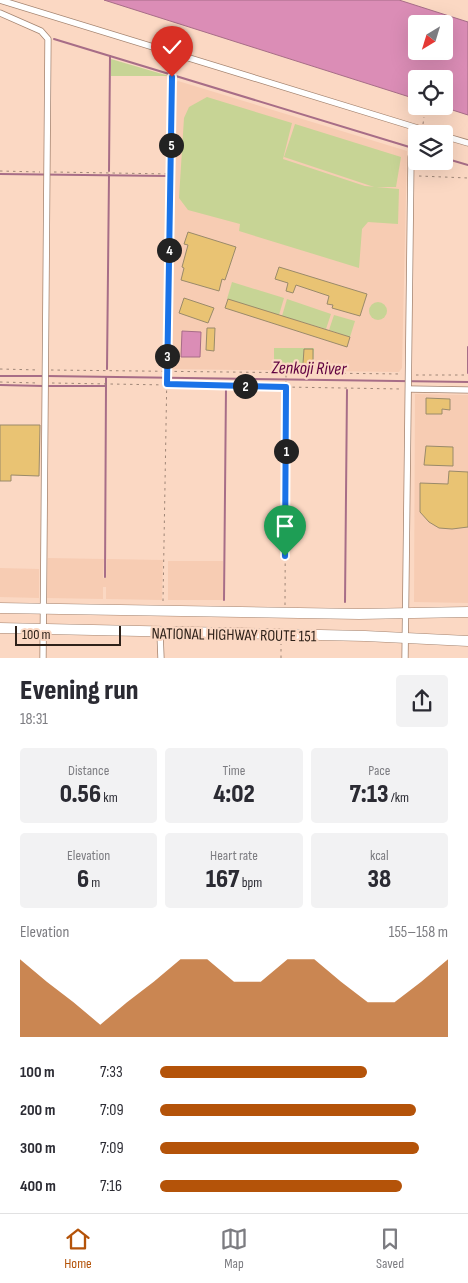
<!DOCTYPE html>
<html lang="en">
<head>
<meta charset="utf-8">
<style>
  body { margin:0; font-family:"Sofia Sans Condensed",sans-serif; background:#f2f2f3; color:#2b2b33; height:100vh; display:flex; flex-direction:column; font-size:19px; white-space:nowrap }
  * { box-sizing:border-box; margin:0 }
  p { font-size:16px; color:#7c7c81 }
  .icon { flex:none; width:28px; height:28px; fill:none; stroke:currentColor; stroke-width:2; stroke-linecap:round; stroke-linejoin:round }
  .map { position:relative; height:658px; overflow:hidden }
  .drawer { display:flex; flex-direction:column; background:#fff; flex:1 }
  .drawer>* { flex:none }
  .needle { width:32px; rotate:218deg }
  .fabs { position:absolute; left:408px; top:15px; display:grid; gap:10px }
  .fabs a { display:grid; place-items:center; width:45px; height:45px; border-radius:5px; background:#fff; box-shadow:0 5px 20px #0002; font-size:25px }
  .scale { position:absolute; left:15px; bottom:12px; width:106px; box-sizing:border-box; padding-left:5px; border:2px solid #2e2119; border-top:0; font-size:14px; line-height:18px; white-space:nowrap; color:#2e2119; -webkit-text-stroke:4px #fbd8c3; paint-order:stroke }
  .pin { position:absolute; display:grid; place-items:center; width:42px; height:42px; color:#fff; margin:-51px -21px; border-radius:50% 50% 50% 0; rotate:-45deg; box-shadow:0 0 5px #0007 }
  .pin .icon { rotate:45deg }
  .km { position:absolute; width:25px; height:25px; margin:-12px; border-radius:50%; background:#222; color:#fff; font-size:14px; line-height:25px; text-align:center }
  .round { display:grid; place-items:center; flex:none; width:52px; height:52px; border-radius:5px; background:#f2f2f3 }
  .headline { display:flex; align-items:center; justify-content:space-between; height:85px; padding:0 20px }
  h1 { font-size:28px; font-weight:800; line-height:38px }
  .figures { display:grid; grid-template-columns:repeat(3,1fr); gap:8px; height:85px; padding:5px 20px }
  .figures div { display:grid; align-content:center; border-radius:5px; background:#f2f2f3; text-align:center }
  .figures b { font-size:25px; font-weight:800 }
  .figures small { font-size:14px; font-weight:400 }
  .figures p { font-size:14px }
  .chart { height:140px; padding:10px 20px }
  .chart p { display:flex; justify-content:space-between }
  .chart svg { width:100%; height:90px; margin-top:5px; fill:#b45309; opacity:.7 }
  ul { padding:0 20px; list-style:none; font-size:16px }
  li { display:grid; grid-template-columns:80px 60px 1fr; align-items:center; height:38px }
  li i { height:12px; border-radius:6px; background:#b45309 }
  .tabs { display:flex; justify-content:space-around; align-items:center; height:70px; border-top:1px solid #e1e1e2; background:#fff; font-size:14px; color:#7c7c81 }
  .tabs a { display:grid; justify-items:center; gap:2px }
  .tabs .active { color:#b45309 }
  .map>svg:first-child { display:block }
</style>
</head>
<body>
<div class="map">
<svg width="468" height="658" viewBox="0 0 468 658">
  <rect width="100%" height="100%" fill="#fbd8c3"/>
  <g fill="#f7ccb3">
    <polygon points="178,81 407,151 402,368 399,372 170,369 175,83"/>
    <polygon points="415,394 468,395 468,603 414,602"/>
    <polygon points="48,558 104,559 103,578 106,578 107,559 163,560 162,600 106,599 106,587 103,587 103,599 47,598"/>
    <rect x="168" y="561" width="55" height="39"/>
    <polygon points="0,568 39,569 39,598 0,597"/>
  </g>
  <g fill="#c7d495">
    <polygon points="111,59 169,76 111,76"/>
    <polygon points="207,97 292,123 283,159 365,186 399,189 398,224 368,222 362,229 359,268 239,231 240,224 188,210 179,198 184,118 189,107"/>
    <polygon points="295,124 401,157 396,187 374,187 284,157"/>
    <polygon points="232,282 284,298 279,315 227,299"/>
    <polygon points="287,299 331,314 326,329 282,316"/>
    <circle cx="378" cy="311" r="9"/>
    <polygon points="334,315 355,321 350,337 329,330"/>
    <polygon points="274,348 314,348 313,365 274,364"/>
  </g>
  <g fill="#db8db6" stroke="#a76d87" fill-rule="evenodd">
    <path d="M104,0H399L468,22V115L440,106H444V79H416V99ZM416,24H444V51H416Z"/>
    <polygon points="182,331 201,332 200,357 181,357"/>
  </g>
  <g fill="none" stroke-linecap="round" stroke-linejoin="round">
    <g stroke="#a76d87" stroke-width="2">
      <polyline points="54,39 416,149"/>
      <polyline points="444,158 468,165"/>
      <polyline points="109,171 110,56"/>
      <polyline points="0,174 168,176"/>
      <polyline points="107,369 109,175"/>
      <polyline points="468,373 468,347"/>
      <polyline points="0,376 43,376"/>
      <polyline points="47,376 468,382"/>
      <polyline points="0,385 43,386"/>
      <polyline points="48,386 106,386 106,377"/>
      <polyline points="105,577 106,386"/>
      <polyline points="224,600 226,388"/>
      <polyline points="345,602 347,390"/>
    </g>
  </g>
  <g fill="#e9c373" stroke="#9a8a6a">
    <polygon points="188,232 236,247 225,280 222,279 219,291 181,280 184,268 182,267 188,245 184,244"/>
    <polygon points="279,267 367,294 360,316 332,308 333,305 327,304 329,296 296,285 293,293 286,291 288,283 275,279"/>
    <polygon points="184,298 214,308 208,323 179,313"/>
    <polygon points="228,299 350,337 347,347 225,308"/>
    <polygon points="207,328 215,328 214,351 206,350"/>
    <polygon points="304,349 313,349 313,364 303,364"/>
    <polygon points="426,398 450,399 450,410 442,409 442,414 426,414"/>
    <polygon points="0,425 40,425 39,476 11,475 11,481 0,481"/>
    <polygon points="426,446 453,447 453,466 424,465"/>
    <polygon points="449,471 468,472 468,527 452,529 439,528 429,522 420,512 420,483 448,484"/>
  </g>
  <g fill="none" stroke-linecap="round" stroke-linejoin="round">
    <defs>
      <g id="minor">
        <polyline points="0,0 437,134"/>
        <polyline points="0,13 41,31 48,39 43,658"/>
        <polyline points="444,136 468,143"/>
        <polyline points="409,389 468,390"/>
        <polyline points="160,633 161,658"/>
        <polyline points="405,658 411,157"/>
      </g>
      <g id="trunk">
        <polyline points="0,608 359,614 468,612"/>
        <polyline points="0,628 365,636 468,641"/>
      </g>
    </defs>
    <use href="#minor" stroke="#a48470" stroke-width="7"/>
    <use href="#trunk" stroke="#a48470" stroke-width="11"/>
    <g stroke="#9f8677" stroke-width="1" stroke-dasharray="2.5 4" stroke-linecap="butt">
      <polyline points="423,124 424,117"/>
      <polyline points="0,171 40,172"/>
      <polyline points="54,172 170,174"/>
      <polyline points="419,176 468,178"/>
      <polyline points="0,369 39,370"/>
      <polyline points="51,370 402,374"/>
      <polyline points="416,375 468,375"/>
      <polyline points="0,382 38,383"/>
      <polyline points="52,383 401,389"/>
      <polyline points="163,601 172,77"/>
      <polyline points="285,605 286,374"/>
      <polyline points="281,658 281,644"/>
    </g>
    <use href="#minor" stroke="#fff" stroke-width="5.5"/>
    <use href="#trunk" stroke="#fff" stroke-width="10"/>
  </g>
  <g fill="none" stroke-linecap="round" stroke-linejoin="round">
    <defs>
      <polyline id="route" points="172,77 167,384 286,387 285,556"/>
    </defs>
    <use href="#route" stroke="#fff" stroke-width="10"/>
    <use href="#route" stroke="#1a73e8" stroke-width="6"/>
  </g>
  <g text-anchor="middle" stroke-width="4.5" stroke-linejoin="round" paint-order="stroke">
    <g font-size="16" fill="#2e2119" stroke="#fbd8c3">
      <text transform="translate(234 634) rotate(1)" y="6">NATIONAL HIGHWAY ROUTE 151</text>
    </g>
    <g font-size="18" font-style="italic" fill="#5f0040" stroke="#fbd8c3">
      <text transform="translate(309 368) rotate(1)" y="6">Zenkoji River</text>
    </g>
  </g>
</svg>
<div class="fabs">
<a><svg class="needle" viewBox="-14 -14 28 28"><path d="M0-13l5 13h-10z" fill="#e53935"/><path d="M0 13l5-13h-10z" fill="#7c7c81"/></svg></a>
<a><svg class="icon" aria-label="locate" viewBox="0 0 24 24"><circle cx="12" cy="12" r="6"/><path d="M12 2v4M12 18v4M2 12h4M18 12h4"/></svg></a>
<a><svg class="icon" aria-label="layers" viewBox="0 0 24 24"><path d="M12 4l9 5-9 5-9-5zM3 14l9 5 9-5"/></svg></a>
</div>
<div class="scale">100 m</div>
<div class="pin" style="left:285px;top:556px;background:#1e9e55"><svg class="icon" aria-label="arrive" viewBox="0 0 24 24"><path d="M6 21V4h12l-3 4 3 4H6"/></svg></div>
<div class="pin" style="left:172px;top:77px;background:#d93025"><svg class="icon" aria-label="check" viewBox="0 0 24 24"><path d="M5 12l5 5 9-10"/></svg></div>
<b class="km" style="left:286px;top:451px">1</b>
<b class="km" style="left:245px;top:386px">2</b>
<b class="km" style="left:167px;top:356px">3</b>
<b class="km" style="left:169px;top:250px">4</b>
<b class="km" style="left:171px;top:145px">5</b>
</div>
<section class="drawer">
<div class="headline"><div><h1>Evening run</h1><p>18:31</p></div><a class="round"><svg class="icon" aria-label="share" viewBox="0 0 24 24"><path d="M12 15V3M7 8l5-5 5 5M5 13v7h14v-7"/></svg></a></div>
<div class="figures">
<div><p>Distance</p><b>0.56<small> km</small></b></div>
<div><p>Time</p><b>4:02</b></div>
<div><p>Pace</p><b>7:13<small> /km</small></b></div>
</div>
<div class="figures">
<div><p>Elevation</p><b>6<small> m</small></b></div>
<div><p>Heart rate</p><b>167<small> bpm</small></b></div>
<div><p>kcal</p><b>38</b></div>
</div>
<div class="chart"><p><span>Elevation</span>155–158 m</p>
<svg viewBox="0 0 160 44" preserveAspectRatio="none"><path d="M0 44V6L10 17L20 27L30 38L40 27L50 17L60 6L70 6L80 17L90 17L100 6L110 6L120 17L130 27L140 27L150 17L160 6V44z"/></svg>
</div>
<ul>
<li><b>100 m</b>7:33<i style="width:72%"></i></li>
<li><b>200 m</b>7:09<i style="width:89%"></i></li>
<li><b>300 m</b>7:09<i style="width:90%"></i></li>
<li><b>400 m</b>7:16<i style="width:84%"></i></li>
</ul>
</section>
<nav class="tabs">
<a class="active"><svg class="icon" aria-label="home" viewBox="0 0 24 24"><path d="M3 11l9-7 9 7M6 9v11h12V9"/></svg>Home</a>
<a><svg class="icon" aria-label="map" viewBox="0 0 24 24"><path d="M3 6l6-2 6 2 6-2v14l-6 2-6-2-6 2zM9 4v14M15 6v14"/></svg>Map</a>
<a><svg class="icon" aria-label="saved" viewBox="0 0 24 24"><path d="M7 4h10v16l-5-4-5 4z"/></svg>Saved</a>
</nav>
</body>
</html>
